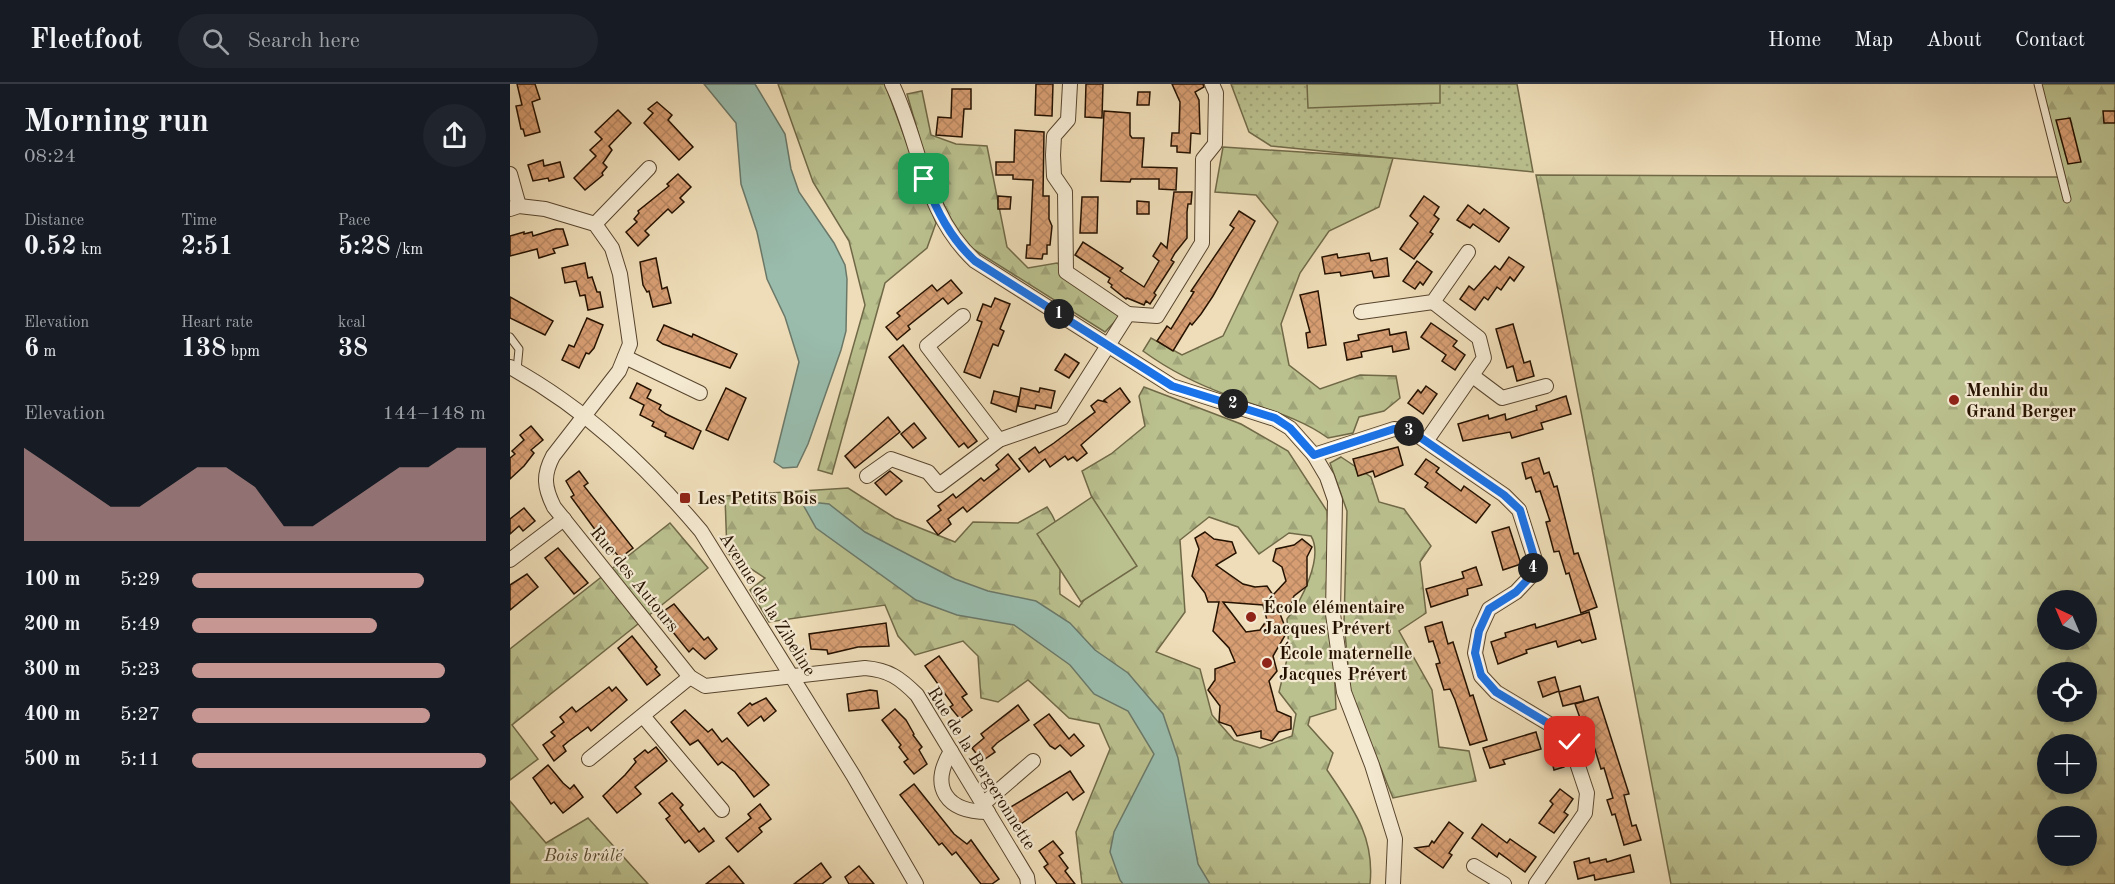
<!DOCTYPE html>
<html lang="en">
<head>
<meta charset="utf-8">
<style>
  body { margin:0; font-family:"Old Standard TT",serif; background:#20242c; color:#f1f3f6; height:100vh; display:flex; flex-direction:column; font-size:22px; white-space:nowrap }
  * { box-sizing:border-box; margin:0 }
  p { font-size:20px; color:#9ea1a6 }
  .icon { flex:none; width:33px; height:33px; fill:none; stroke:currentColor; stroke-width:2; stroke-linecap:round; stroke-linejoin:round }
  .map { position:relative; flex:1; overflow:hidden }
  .side { display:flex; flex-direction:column; background:#171b24; width:510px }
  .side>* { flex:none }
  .needle { width:39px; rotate:316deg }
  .controls { position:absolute; left:1527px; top:506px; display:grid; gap:12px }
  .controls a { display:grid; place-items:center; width:60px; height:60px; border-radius:50%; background:#171b24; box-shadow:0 3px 9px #0003; font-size:30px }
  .pin { position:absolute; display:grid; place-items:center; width:51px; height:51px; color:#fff; margin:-26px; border-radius:12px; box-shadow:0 3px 9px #0006 }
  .km { position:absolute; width:30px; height:30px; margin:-15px; border-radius:50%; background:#222; color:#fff; font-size:16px; line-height:30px; text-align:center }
  .round { display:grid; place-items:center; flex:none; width:63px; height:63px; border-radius:32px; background:#20242c }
  .headline { display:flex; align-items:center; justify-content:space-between; height:102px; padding:0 24px }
  h1 { font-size:33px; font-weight:700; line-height:45px }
  .stats { display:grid; grid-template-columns:repeat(3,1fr); gap:9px; height:102px; padding:6px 24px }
  .stats div { display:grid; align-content:center }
  .stats b { font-size:26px; font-weight:700 }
  .stats small { font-size:16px; font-weight:400 }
  .stats p { font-size:16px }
  .chart { height:168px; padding:12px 24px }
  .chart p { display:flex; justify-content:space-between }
  .chart svg { width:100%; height:108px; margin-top:6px; fill:#c59692; opacity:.7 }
  ul { padding:0 24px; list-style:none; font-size:20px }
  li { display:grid; grid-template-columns:96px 72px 1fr; align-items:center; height:45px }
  li i { height:15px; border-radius:8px; background:#c59692 }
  header { display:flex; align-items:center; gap:36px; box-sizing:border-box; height:84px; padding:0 30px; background:#171b24; border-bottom:2px solid #363941 }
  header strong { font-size:28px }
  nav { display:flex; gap:33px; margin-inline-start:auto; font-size:21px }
  .search { width:420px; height:54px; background:#20242c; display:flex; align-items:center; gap:15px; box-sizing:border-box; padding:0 21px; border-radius:33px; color:#9ea1a6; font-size:22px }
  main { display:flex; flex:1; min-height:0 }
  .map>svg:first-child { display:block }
</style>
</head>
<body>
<header>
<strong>Fleetfoot</strong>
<div class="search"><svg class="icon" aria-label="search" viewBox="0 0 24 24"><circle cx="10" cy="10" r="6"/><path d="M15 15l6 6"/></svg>Search here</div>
<nav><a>Home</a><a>Map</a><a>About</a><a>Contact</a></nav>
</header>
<main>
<section class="side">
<div class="headline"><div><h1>Morning run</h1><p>08:24</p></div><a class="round"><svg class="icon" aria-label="share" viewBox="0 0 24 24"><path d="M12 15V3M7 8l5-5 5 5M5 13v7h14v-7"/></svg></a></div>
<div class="stats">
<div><p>Distance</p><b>0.52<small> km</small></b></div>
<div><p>Time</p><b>2:51</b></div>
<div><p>Pace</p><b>5:28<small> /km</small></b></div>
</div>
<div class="stats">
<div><p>Elevation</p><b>6<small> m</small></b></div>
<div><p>Heart rate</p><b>138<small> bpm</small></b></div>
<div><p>kcal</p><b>38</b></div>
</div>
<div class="chart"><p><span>Elevation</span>144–148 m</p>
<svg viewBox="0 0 160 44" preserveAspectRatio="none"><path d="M0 44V6L10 14L20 22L30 30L40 30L50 22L60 14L70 14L80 22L90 38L100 38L110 30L120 22L130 14L140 14L150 6L160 6V44z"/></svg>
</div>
<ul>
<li><b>100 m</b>5:29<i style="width:79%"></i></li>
<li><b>200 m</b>5:49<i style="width:63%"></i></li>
<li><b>300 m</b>5:23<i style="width:86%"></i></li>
<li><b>400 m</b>5:27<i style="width:81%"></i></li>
<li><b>500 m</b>5:11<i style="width:100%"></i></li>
</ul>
</section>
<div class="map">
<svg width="1605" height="800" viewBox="0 0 1605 800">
  <defs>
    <pattern id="forest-firs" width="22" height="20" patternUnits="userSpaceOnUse" patternTransform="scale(1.5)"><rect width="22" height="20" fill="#bac08e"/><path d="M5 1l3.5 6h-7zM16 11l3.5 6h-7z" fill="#a0a479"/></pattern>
    <pattern id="park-dots" width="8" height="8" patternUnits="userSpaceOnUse" patternTransform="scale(1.5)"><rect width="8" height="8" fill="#bac08e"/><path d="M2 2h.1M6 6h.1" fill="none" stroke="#a0a479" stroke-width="1.8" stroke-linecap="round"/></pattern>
    <pattern id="building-cross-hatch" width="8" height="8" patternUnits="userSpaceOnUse" patternTransform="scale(1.5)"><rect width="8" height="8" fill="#d79e73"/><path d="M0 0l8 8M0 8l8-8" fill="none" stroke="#b88762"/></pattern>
  </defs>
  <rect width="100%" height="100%" fill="#eeddb8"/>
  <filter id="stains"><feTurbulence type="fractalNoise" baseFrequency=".00333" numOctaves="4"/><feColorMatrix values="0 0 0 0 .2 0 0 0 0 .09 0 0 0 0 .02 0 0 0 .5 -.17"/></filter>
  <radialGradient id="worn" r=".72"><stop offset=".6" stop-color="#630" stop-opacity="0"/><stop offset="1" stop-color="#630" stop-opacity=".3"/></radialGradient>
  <g fill="url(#forest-firs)" stroke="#706947" stroke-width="1.5" fill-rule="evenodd">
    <polygon points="268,0 375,0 426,139 417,164 375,199 322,390 308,386 355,221 339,157 303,98"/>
    <path d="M1531,0H1605V800H1161L1026,91L1555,93ZM1538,516H1576V555H1538ZM1538,588H1576V627H1538ZM1538,660H1576V699H1538ZM1538,732H1576V771H1538Z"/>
    <polygon points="412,7 421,51 446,60 477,62 497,163 518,184 547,179 610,232 595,248 452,158 421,94 397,10"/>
    <path d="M713,63L883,74L869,123L819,147L790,189L771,240L779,281L810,305L850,291L886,292L890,314L874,327L849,333L843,349L818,354C789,333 754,325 720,312C689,301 659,286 633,267L641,254L672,271L713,252L768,138L746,111L705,108Z"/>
    <path d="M634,303L731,340L778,367L817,427L826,625L800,633L798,641L823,669L817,686C842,723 865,752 860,800H572L566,748L600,665L589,640L559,634L518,596L488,618L471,614L468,572L453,557L405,571L388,552L375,521L259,538L240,506L255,494L217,469L215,412L338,404L385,434L445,458L463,438L508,439L537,423C558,452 548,476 550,510L569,523L590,494L594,446L572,387L601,370L635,342L629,312ZM699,433L728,443L749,470L779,449L801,452C814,473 791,518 777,535L779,567L769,608L786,630L782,652L750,664L724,656L702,631L690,585L646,568L675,528L670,456Z"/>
    <polygon points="831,373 861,393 869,418 894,425 921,462 910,478 916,529 889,547 922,606 929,663 959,667 966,697 883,714 841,611 834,539 837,427 820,379"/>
    <polygon points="160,439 198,484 2,641 28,675 0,696 0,565"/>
    <polygon points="0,717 36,759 78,734 138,800 0,800"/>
  </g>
  <polygon fill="url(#park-dots)" stroke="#706947" stroke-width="1.5" points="721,0 1007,0 1023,88 761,62 739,48"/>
  <g fill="#bac08e" stroke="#706947" stroke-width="1.5">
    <polygon points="797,0 930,0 930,19 798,24"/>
    <polygon points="582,413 627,482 571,518 527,450"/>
  </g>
  <g fill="#99bcad" stroke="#6b7868" stroke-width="1.5">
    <polygon points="194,0 245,0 275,50 281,85 289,108 324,159 335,181 337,195 336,247 331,266 298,360 287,383 273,384 264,378 289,278 275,233 257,195 247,148 231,100 226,39"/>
    <polygon points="291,417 319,420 355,448 445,495 478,507 526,517 560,539 585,566 618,589 653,630 668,674 688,780 700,800 613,800 610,796 600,768 604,748 644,670 618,627 584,610 560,581 504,541 447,531 406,516 306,444"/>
  </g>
  <g fill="url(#building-cross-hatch)" stroke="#261200" stroke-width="1.5" fill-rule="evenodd">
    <polygon points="7,0 25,0 30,15 22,18 30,48 15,52 13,45 11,45 6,22 12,21"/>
    <polygon points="526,0 543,0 542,32 525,31"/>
    <polygon points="576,0 593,0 592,34 575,33"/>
    <polygon points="662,0 693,0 694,3 685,8 689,16 690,50 681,49 680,69 667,68 667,62 661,62 662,49 669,49 670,18"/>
    <polygon points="442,5 461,5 461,25 454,25 452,53 426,51 428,33 441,34"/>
    <polygon points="628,8 640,8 639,21 627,21"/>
    <polygon points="147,18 162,31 158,36 183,63 169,76 134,39 143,29 138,25"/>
    <polygon points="108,26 121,39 99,62 102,66 93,79 97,83 92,89 93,91 75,106 64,94 86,72 80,66 92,55 85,48"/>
    <polygon points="594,27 620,29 620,51 622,54 634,54 632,83 667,84 666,106 649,105 649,95 621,95 620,98 591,97"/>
    <polygon points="1593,27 1605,27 1605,39 1594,39"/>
    <polygon points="1560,34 1571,78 1558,80 1546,36"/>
    <polygon points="505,46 534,48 533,112 539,112 539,135 542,142 540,161 537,161 537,170 533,170 532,175 516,174 517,161 520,161 523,96 503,95 503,91 486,91 486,78 504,78"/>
    <polygon points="33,76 34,82 50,78 54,93 39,97 38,94 23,97 18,81"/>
    <polygon points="168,90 181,103 170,114 174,118 162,129 158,125 135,147 139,151 128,162 116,148 127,138 124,135 129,129 128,127 159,102 157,100"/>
    <polygon points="664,108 682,108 681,120 678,120 677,128 677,154 665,169 661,176 664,178 644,209 646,211 640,220 636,217 634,221 617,214 616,215 601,203 602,201 598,198 600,194 565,171 573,158 613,184 610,187 634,203 649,177 643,172 651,159 657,164"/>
    <polygon points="488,112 501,113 500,125 488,125"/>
    <polygon points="914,112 929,123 924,131 929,135 920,148 923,150 904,175 890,165 908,139 900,132"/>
    <polygon points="572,113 588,113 587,149 570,149"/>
    <polygon points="627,117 639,118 639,130 627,130"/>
    <polygon points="958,121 970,130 974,125 999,144 989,158 963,140 960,144 947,136"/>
    <polygon points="729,127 745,137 703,212 691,230 682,241 680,239 663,267 647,257 657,242 661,245 684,208 681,207 724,144 720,141"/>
    <polygon points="46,145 53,145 58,161 43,165 45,169 29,174 27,165 0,172 0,152 14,148 14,150 22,148 23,152"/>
    <polygon points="859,169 861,177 877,174 879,192 864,194 862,187 831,192 830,188 815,190 812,173 827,170 828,174"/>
    <polygon points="999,173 1014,183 1004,197 1000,193 991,206 987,203 978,216 974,213 965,226 950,215 959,202 964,206 985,182 990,186"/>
    <polygon points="146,174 152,205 157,203 161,219 143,223 139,207 137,208 133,201 130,178"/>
    <polygon points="907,177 922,188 913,201 910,198 905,205 893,197"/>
    <polygon points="75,179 78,194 82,193 87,208 90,208 93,223 78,226 75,211 70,212 66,197 55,199 52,184"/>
    <polygon points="441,196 452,209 438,220 433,214 398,242 400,245 387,256 376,243 390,232 387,229 422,201 427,207"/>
    <polygon points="808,207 816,261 798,264 796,249 800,248 790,211"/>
    <polygon points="0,213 43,237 35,251 0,234"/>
    <polygon points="485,214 500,220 490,245 494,247 488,262 483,260 470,294 454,288 472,238 467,236 473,220 481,223"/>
    <polygon points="77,234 93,241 84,264 79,270 76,269 69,284 52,276 59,261 64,263"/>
    <polygon points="921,239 947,257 943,262 955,271 945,286 932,277 936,271 911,253"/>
    <polygon points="1003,240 1014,279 1020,277 1024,292 1007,297 1003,282 997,284 986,245"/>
    <polygon points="154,241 182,253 183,250 227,270 220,284 153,260 147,256"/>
    <polygon points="879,245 880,251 896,248 899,265 883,268 882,262 851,268 852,273 837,276 834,259 849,256 848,251"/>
    <polygon points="393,261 467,357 458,364 454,359 449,363 379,273"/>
    <polygon points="555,270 569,279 559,294 545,286"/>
    <polygon points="127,299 141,306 137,314 151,321 149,325 156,330 191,347 183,365 155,352 156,349 142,342 144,338 130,331 134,321 120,314"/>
    <polygon points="916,302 927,310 913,330 898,319 908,306 911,309"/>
    <polygon points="216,304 236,314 218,356 196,346"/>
    <polygon points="511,304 529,308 530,304 545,307 541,324 526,321 525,325 508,322"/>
    <polygon points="610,304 620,318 571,361 577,369 567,377 563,373 558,376 555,372 540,383 535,375 519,388 509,375 525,363 529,369 544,359 585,328 581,322 588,316 596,318 594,316"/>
    <polygon points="484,307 509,313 506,328 481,319"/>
    <polygon points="1056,312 1061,330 1031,339 1033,345 1002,354 1000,348 953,357 948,340 978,331 979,335 995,330 996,336 1027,326 1026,322"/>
    <polygon points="378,333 390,348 345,384 335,372"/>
    <polygon points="404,339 416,354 403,364 391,350"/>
    <polygon points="21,342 33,356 21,366 24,369 14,382 0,395 0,374 5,370 2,367 14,356 10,351"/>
    <polygon points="888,363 893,381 865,393 863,387 848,392 843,375"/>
    <polygon points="498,370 510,385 457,428 453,423 438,435 441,440 428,451 417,437 431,426 428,422 443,410 446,414 471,394 474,397 489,385 486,381"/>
    <polygon points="1029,374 1034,390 1039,388 1044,403 1047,402 1064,470 1068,469 1087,523 1071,529 1059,489 1056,490 1049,467 1044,468 1036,438 1040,437 1030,407 1026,408 1021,393 1016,395 1012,379"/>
    <polygon points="916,375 929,384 926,388 951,407 954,402 980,421 966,439 915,403 918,399 905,390"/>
    <polygon points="69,387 78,399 74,402 123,464 110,474 105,468 103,470 61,413 64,411 56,397"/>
    <polygon points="380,387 392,397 376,411 365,399"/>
    <polygon points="14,424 25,437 13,447 9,442 0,450 0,435"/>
    <polygon points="999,443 1011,480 993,486 982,448"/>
    <path d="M695,448L704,455L722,458L726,469L706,481L733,500L745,503L757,502L763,511L776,497L772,483L763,477L766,465L784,461L792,455L802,463L797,473V502L784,512L780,522H767L777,548L763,572L767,587L759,597L767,627L781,633V645L769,648L762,657L751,654V647L727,652L721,642L709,638L710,622L698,606L705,596V585L725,578L719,564L703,547L709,518H698L695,509L682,492L689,465L685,454ZM713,518L753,521L757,536L750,546L736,548Z"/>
    <polygon points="48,464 78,499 64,510 35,474"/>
    <polygon points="966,483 972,501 957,505 958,511 921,523 916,505 954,494 952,488"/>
    <polygon points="17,490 28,503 0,526 0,501"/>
    <polygon points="164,520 194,556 198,553 207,565 195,575 183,564 179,568 154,537 156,536 151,529"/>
    <polygon points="1079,528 1086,555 1072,559 1070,556 1048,563 1046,557 1016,566 1017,569 988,580 981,558 996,553 995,549 1025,540 1026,544"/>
    <polygon points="932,538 938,560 943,558 960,612 963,611 977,656 960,661 945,616 940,605 934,606 926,580 930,579 923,557 919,558 915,543"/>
    <polygon points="376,539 379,562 348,563 318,570 317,566 301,565 299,550"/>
    <polygon points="122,552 147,583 145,585 150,591 137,601 108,564"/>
    <polygon points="429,572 457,610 452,613 462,626 450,635 440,623 443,621 415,582"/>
    <polygon points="1045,593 1049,607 1033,613 1028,598"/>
    <polygon points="1070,602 1074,617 1053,622 1049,608"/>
    <polygon points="99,603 102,607 106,603 117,616 81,647 78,643 59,657 53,662 56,667 44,677 33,661 45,652 41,648 54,638 50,633 62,623 66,628"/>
    <polygon points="360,606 367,607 369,624 339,627 337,610"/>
    <polygon points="1088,613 1119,710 1114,711 1122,742 1126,741 1131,756 1114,761 1105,730 1102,731 1097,716 1103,714 1094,684 1091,685 1075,633 1070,634 1065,620"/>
    <polygon points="256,614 266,627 254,637 251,632 238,642 228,629 240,619 242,621"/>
    <polygon points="508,621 519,636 487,659 482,664 485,668 472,677 462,664 474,654 471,650"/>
    <polygon points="385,625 396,636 404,650 403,651 412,663 409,666 417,680 404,690 394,678 398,675 389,663 391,661 372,636"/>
    <polygon points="175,626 198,648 202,645 212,658 217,654 259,701 244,713 225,688 212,678 208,681 188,656 180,661 161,638"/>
    <polygon points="539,630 559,655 564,650 574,662 561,672 550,661 545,665 540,662 524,641"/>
    <polygon points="1026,648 1031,665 993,676 995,680 980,684 973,664"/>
    <polygon points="146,663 157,677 125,703 131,710 107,729 93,712 115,691 126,678 124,675 135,666 138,669"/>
    <polygon points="1051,671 1054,683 1044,686 1041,674"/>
    <polygon points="38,681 53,699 60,705 64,701 73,713 53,729 44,718 41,720 23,694"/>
    <polygon points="560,687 574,708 563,716 557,708 505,744 494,730 499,724"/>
    <polygon points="404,700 444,750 457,760 461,756 489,795 482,800 471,800 446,768 442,771 432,759 429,761 390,711"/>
    <polygon points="1050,705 1063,715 1054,728 1058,731 1044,749 1029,739 1043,720 1040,717"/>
    <polygon points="162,709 173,721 170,724 189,748 194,744 204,757 189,768 179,756 175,759 156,735 160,732 149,719"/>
    <polygon points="250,720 261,735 249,744 252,748 228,768 216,754 241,734 238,730"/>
    <polygon points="939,738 953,749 939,769 942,771 933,784 905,764 919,762 922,757 924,759"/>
    <polygon points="972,740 997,759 1000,755 1026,773 1015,788 989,769 987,773 962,754"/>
    <polygon points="543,757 553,769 549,772 558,784 555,787 565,800 547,800 534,783 538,780 529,767"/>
    <polygon points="1120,771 1124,788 1085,796 1084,791 1068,795 1064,778 1079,774 1080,779 1096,775 1097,778"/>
    <polygon points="311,779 321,793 312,800 284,800"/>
    <polygon points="219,782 234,800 196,800 215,785"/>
    <polygon points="349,782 364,800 339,800 335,793"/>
  </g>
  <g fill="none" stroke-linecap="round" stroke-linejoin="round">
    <defs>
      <g id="service">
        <polyline points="1528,0 1557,115"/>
        <polyline points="0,253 9,265 7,286"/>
      </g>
      <g id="minor">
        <path d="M382,0C411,60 413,129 465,177L662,302L765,335L780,344L804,371L817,393L825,416L823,530L834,608L862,681L885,755L883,800"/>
        <polyline points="0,90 9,122"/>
        <path d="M0,125L9,122L35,125L85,140L102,164L110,190L120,260L109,287L43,372C33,391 34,403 44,423L180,593L195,602L355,584C379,586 390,594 407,611L517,793L518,800"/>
        <polyline points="85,140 139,84"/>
        <polyline points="851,228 923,218 958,168"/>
        <polyline points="618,230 647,232 692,159 693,75 705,60 706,9 702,0"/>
        <polyline points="453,232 417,262 489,356"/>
        <polyline points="115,273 190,309"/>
        <path d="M0,283C76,325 135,381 191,447L343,691L406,800"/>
        <polyline points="964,293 992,314 1036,302"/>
        <polyline points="917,356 974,274 969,254 923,218"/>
        <polyline points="804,371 884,345 901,347 994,411 1009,426 1025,476 1022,491 1006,508 979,525 969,547 965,569 971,592 986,608 1046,644 1060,658 1077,709 1075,729 1026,800"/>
        <polyline points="357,392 381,375 418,388 429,401 489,356 552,334 618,230 556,188 555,108 544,92 543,71 544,52 558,36 560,0"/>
        <polyline points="0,476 54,435"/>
        <polyline points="133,632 212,726"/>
        <path d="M441,667C419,704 437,728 478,728"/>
        <polyline points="79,675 180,593"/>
        <polyline points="473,720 523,677"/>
        <polyline points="964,782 994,800"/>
      </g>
    </defs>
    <use href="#service" stroke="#58452e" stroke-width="9"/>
    <use href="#minor" stroke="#58452e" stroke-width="16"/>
    <use href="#service" stroke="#f4e9d1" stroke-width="7"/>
    <use href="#minor" stroke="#f4e9d1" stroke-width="14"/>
  </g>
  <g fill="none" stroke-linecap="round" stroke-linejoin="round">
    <defs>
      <path id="route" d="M414,95C427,127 440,154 465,177L662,302L765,334L780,344L804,371L884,345L901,347L994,411L1010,426L1025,476L1022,491L1006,508L979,525L969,547L965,569L971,591L986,608L1046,644L1060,658"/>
    </defs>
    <use href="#route" stroke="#fff" stroke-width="12"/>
    <use href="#route" stroke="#1a73e8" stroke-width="8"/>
  </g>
  <g fill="#8f2418" stroke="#f4e9d1" stroke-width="2">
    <circle cx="1444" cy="316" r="6"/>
    <rect x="169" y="408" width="12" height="12" rx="3"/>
    <circle cx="741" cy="533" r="6"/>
    <circle cx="757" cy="579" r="6"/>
  </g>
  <g text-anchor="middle" stroke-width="4.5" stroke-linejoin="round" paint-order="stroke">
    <g font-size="18" font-weight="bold" fill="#261200" stroke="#f4e9d1" text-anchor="start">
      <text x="1456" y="312">Menhir du<tspan x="1456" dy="21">Grand Berger</tspan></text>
      <text x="187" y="420">Les Petits Bois</text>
      <text x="753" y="529">École élémentaire<tspan x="753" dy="21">Jacques Prévert</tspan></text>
      <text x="769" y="575">École maternelle<tspan x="769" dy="21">Jacques Prévert</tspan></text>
    </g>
    <g font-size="18" fill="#261200" stroke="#f4e9d1">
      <text transform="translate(125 495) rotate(51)" y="6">Rue des Autours</text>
      <text transform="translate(258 520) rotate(58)" y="6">Avenue de la Zibeline</text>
      <text transform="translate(472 684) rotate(58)" y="6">Rue de la Bergeronnette</text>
    </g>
    <g font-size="18" font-style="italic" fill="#5a4f32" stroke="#f4e9d1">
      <text x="73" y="777">Bois brûlé</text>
    </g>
  </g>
  <rect width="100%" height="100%" filter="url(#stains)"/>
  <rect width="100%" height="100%" fill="url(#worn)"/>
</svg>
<div class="controls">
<a><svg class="needle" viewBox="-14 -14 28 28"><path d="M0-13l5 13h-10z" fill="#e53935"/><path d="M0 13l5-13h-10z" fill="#9ea1a6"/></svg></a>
<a><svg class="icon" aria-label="locate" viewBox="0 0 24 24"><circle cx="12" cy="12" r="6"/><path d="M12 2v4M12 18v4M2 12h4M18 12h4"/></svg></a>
<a>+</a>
<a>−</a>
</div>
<div class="pin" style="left:414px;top:95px;background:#1e9e55"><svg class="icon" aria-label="arrive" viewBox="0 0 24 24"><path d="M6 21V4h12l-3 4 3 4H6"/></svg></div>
<div class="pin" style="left:1060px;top:658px;background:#d93025"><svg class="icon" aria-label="check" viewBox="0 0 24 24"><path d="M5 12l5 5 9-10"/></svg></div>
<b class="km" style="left:549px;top:230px">1</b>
<b class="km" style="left:723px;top:320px">2</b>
<b class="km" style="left:899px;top:347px">3</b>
<b class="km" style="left:1023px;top:484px">4</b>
</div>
</main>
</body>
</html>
